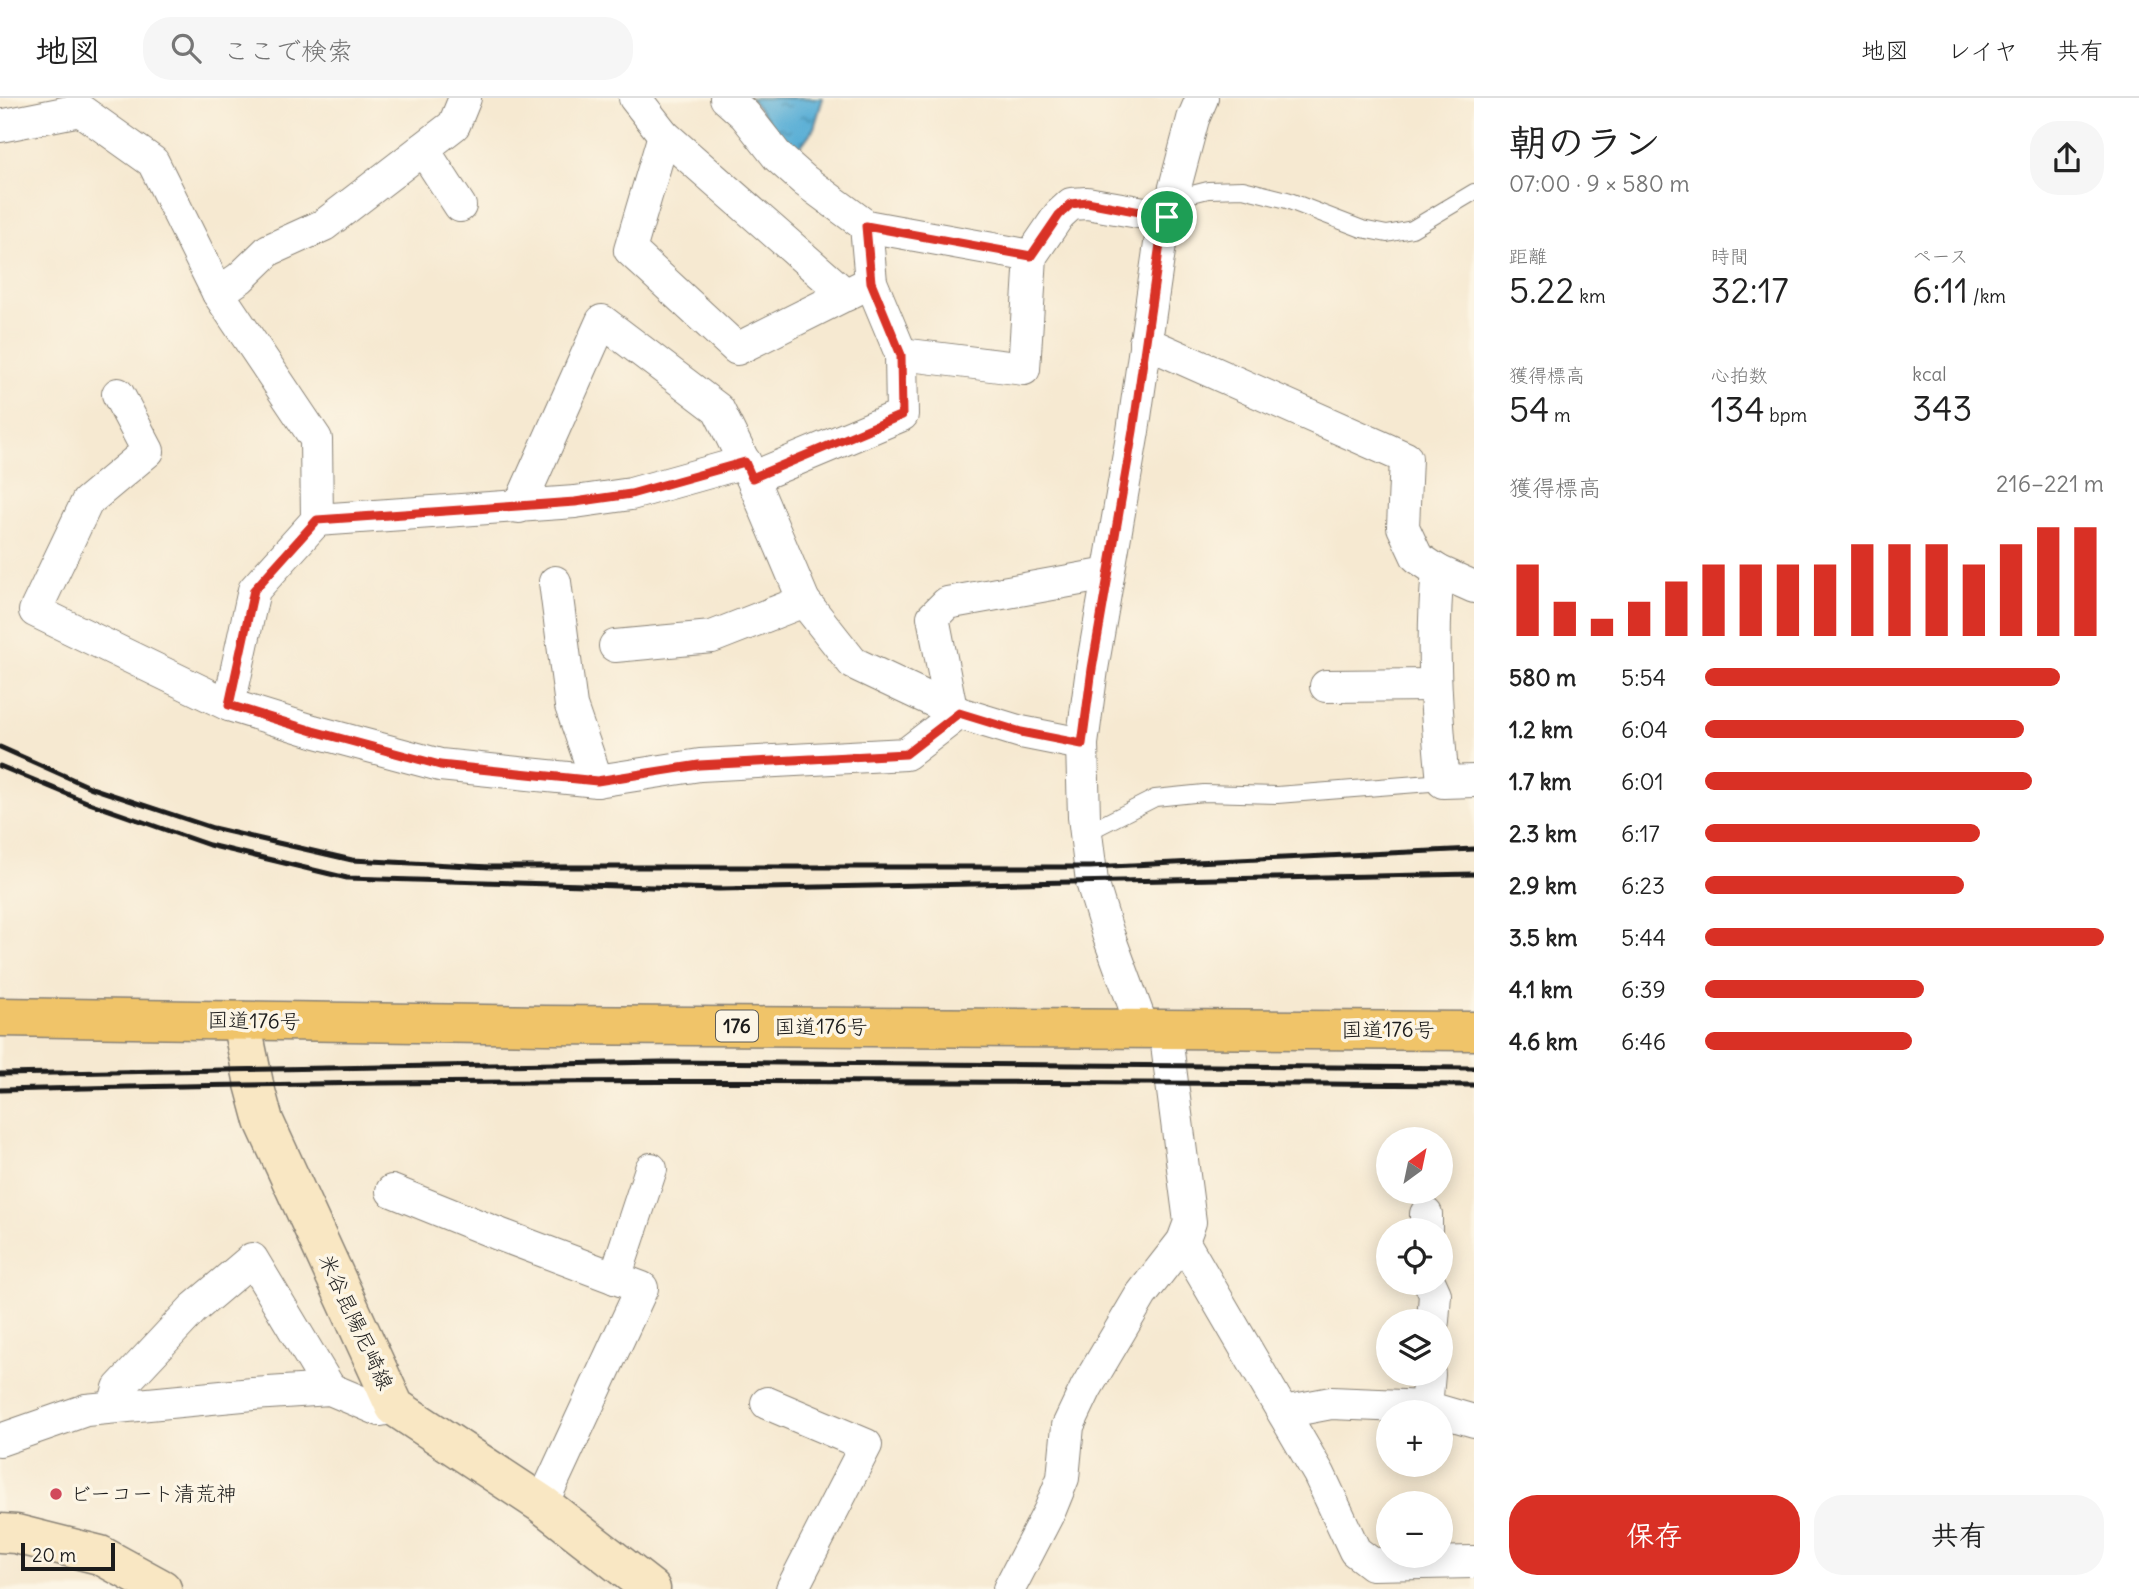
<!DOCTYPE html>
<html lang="ja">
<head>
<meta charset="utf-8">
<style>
  body { margin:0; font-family:Delius,"Klee One",sans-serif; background:#f6f6f6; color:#222; height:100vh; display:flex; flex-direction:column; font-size:26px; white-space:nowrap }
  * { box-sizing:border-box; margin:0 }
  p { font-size:23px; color:#767676 }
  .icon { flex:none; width:38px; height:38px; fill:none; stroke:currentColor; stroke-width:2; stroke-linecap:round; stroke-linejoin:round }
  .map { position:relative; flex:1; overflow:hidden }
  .panel { display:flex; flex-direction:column; background:#fff; width:665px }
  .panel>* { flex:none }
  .needle { width:46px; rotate:33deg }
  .controls { position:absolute; left:1376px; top:1029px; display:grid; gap:14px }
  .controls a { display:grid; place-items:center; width:77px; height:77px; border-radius:50%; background:#fff; box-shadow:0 4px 18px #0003; font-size:35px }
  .scale { position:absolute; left:21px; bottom:18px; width:94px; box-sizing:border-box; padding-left:7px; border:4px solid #1c1c1c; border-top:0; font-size:19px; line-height:24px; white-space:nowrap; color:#1c1c1c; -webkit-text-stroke:5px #fcf5e5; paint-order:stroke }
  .pin { position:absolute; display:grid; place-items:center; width:60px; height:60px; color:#fff; margin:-30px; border:4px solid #fff; border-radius:50%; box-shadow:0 2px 7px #0007 }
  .round { display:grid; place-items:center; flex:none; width:74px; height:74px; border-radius:28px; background:#f6f6f6 }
  .summary { display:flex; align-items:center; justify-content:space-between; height:119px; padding:0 35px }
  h1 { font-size:38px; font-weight:600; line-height:52px }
  .stats { display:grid; grid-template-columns:repeat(3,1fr); gap:10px; height:119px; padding:7px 35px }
  .stats div { display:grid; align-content:center }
  .stats b { font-size:35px; font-weight:600 }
  .stats small { font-size:19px; font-weight:400 }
  .stats p { font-size:19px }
  .chart { height:196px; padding:14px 35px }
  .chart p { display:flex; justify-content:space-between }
  .chart svg { width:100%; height:126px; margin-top:7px; stroke:#d93025; stroke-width:6 }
  .action { display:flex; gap:14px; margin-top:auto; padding:14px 35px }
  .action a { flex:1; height:80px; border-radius:28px; background:#d93025; color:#fff; font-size:28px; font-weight:600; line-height:80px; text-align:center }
  .action a+a { background:#f6f6f6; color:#222 }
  ul { padding:0 35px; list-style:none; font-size:23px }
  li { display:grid; grid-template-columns:112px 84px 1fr; align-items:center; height:52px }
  li i { height:18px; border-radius:9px; background:#d93025 }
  header { display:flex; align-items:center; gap:42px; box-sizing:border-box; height:98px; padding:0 35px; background:#fff; border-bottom:2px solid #e0e0e0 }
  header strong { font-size:33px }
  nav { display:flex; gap:38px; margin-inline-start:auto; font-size:24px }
  .search { width:490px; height:63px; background:#f6f6f6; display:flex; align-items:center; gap:18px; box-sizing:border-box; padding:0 24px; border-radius:28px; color:#767676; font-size:26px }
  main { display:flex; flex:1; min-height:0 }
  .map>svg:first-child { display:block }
</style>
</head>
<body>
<header>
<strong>地図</strong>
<div class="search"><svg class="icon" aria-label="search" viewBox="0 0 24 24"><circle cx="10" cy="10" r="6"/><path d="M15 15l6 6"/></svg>ここで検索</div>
<nav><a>地図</a><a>レイヤ</a><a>共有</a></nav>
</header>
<main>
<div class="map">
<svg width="1474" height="1491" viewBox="0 0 1474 1491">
  <defs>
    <pattern id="water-ripples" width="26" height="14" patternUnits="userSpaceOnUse" patternTransform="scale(1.75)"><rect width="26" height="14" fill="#5aafd6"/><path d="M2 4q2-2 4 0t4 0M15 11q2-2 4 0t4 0" fill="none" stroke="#4a8ead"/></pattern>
  </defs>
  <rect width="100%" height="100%" fill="#fcf5e5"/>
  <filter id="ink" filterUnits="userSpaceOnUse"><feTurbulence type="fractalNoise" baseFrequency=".0143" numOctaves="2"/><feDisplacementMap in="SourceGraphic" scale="14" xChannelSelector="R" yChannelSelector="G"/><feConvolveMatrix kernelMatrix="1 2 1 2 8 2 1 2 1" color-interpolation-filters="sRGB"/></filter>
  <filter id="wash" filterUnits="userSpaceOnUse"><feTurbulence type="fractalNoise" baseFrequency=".00686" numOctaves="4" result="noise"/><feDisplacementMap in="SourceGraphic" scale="28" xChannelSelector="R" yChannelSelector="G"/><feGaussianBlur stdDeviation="1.57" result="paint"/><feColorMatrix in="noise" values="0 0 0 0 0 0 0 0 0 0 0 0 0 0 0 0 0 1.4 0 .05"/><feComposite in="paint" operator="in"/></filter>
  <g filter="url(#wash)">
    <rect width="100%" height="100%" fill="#f6e9d1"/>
    <polygon fill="url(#water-ripples)" stroke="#3b6679" stroke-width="2" points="750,0 823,0 814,30 795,56"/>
  </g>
  <g filter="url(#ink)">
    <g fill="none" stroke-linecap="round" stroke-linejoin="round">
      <defs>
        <g id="lane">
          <polyline points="1172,101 1208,92 1243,91 1287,102 1362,131 1387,136 1412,131 1474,94"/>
          <polyline points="1086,735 1155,700 1204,695 1277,697 1443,684"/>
        </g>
        <g id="street">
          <polyline points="635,0 664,37 846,197"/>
          <polyline points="726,0 745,17 778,59 805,83 866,128 871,184 901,256 902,317 752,380"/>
          <polyline points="0,28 80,12 153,64 218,195 316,341 317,422 254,492 229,607 35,513 87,404 148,353 118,296"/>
          <polyline points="664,37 630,152 737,251 871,184"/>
          <polyline points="423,51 460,108"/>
          <polyline points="866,128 1031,158"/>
          <polyline points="218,195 240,180 269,152 324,127 454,27 465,0"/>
          <polyline points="1145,244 1406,360 1403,429 1417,459 1438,473 1474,489"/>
          <polyline points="901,256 1024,271 1031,158 1059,117 1071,106 1087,105 1167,119"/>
          <polyline points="519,409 602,223 718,311 752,380 804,503 853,565 959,615"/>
          <polyline points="317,422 575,404 631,396 745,364"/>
          <path d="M1438,473C1431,544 1436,613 1443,684L1474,683"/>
          <polyline points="555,484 571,608 597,683"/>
          <polyline points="615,548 712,539 804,503"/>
          <polyline points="1326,588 1434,587"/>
          <polyline points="229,607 313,633 440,667 597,683 700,667 906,656 959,615 1021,634 1082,646"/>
          <polyline points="951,611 933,519 947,505 1108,476"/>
          <polyline points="1143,931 1108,836 1092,784 1084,719 1082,646 1092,571 1133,333 1160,146 1193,21 1202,0"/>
          <polyline points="392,1093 496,1135 642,1190 542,1406"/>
          <polyline points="1426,1132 1426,1116"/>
          <polyline points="1183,1143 1319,1376 1355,1453 1372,1466 1474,1464"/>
          <polyline points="615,1180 651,1071"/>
          <polyline points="1430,1185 1435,1196 1433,1223"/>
          <polyline points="767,1305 866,1347 792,1491"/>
          <polyline points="114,1308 119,1290 193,1211 252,1161 330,1291"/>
          <polyline points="1426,1309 1429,1276"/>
          <polyline points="1284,1314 1331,1305 1426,1309 1474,1323"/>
          <polyline points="0,1342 86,1312 253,1296 330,1291 380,1312 395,1309"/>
          <polyline points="1009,1491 1050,1412 1063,1380 1068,1328 1086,1290 1141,1197 1183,1143 1190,1124 1165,931"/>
        </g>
        <g id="secondary">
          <polyline points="241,923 254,986 264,1023 395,1309 542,1406 651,1491"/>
          <polyline points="0,1435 16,1436 100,1457 162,1491"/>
        </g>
        <polyline id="highway" points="0,919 544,927 1474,933"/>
      </defs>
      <use href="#lane" stroke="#898276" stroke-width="18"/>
      <use href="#street" stroke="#898276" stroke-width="34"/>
      <use href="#secondary" stroke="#898276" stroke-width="41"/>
      <use href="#highway" stroke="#898276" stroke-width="41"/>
      <use href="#lane" stroke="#fff" stroke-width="16"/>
      <use href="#street" stroke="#fff" stroke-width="32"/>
      <use href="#secondary" stroke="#f9e7c3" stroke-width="38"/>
      <use href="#highway" stroke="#f0c469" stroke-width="38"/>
      <g stroke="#1c1c1c" stroke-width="5">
        <polyline points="0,649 92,690 213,730 352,762 490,769 1090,769 1474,751"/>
        <polyline points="0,668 89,705 209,747 347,780 719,791 1474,776"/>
        <polyline points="0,976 661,964 1474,970"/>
        <path d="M0,992C491,979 983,984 1474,987"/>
      </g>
    </g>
  </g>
  <g fill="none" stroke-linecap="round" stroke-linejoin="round" filter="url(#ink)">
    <defs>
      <polygon id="route" points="1087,104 1167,119 1160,146 1133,333 1092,571 1082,646 1021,634 959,615 906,656 699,667 597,683 440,667 313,633 229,607 254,492 317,422 575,404 631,396 745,364 752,380 902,317 901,257 871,184 866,128 1031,158 1059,117 1071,106"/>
    </defs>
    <use href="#route" stroke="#fff" stroke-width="14"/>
    <use href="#route" stroke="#d93025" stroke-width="9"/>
  </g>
  <circle fill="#d1495b" stroke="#fcf5e5" stroke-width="2.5" cx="56" cy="1396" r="7"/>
  <g text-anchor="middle" stroke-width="7" stroke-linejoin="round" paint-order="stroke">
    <rect fill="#fcf5e5" stroke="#5f5d58" stroke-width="2" x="716" y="912.5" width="42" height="31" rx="5"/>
    <g font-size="19" font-weight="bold" fill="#1c1c1c">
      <text x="737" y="935">176</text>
    </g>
    <g font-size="21" fill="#1c1c1c" stroke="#fcf5e5">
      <text transform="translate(254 923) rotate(1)" y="7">国道176号</text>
      <text x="821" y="936">国道176号</text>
      <text x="1388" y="939">国道176号</text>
      <text transform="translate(356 1224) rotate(65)" y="7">米谷昆陽尼崎線</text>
    </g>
    <g font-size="21" fill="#1c1c1c" stroke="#fcf5e5" text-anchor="start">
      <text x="70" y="1403">ビーコート清荒神</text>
    </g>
  </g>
</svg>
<div class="controls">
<a><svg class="needle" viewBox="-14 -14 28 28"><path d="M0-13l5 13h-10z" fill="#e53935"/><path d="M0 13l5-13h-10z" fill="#767676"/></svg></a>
<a><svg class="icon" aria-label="locate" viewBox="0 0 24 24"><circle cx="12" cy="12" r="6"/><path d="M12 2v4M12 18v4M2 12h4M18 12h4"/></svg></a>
<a><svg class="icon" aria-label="layers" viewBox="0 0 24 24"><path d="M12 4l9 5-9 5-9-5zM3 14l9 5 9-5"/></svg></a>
<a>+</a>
<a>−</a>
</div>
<div class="scale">20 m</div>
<div class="pin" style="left:1167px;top:119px;background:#1e9e55"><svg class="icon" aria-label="arrive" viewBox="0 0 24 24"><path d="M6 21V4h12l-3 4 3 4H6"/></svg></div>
</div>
<section class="panel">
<div class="summary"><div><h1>朝のラン</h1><p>07:00 · 9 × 580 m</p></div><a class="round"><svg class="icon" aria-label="share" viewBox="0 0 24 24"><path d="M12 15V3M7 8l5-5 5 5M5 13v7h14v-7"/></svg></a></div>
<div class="stats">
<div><p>距離</p><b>5.22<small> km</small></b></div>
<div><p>時間</p><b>32:17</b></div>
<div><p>ペース</p><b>6:11<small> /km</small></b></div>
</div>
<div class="stats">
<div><p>獲得標高</p><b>54<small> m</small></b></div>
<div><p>心拍数</p><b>134<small> bpm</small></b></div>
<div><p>kcal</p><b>343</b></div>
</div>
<div class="chart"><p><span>獲得標高</span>216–221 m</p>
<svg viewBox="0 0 160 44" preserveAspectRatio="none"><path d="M5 44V19M15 44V32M25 44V38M35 44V32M45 44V25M55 44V19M65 44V19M75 44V19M85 44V19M95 44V12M105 44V12M115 44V12M125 44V19M135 44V12M145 44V6M155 44V6"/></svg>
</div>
<ul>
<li><b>580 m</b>5:54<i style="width:89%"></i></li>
<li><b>1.2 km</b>6:04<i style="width:80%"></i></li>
<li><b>1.7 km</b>6:01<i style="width:82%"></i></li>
<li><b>2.3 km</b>6:17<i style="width:69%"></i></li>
<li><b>2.9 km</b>6:23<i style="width:65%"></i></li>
<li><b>3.5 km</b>5:44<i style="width:100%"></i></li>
<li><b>4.1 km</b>6:39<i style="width:55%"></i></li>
<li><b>4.6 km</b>6:46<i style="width:52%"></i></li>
</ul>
<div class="action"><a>保存</a><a>共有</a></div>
</section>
</main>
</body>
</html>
